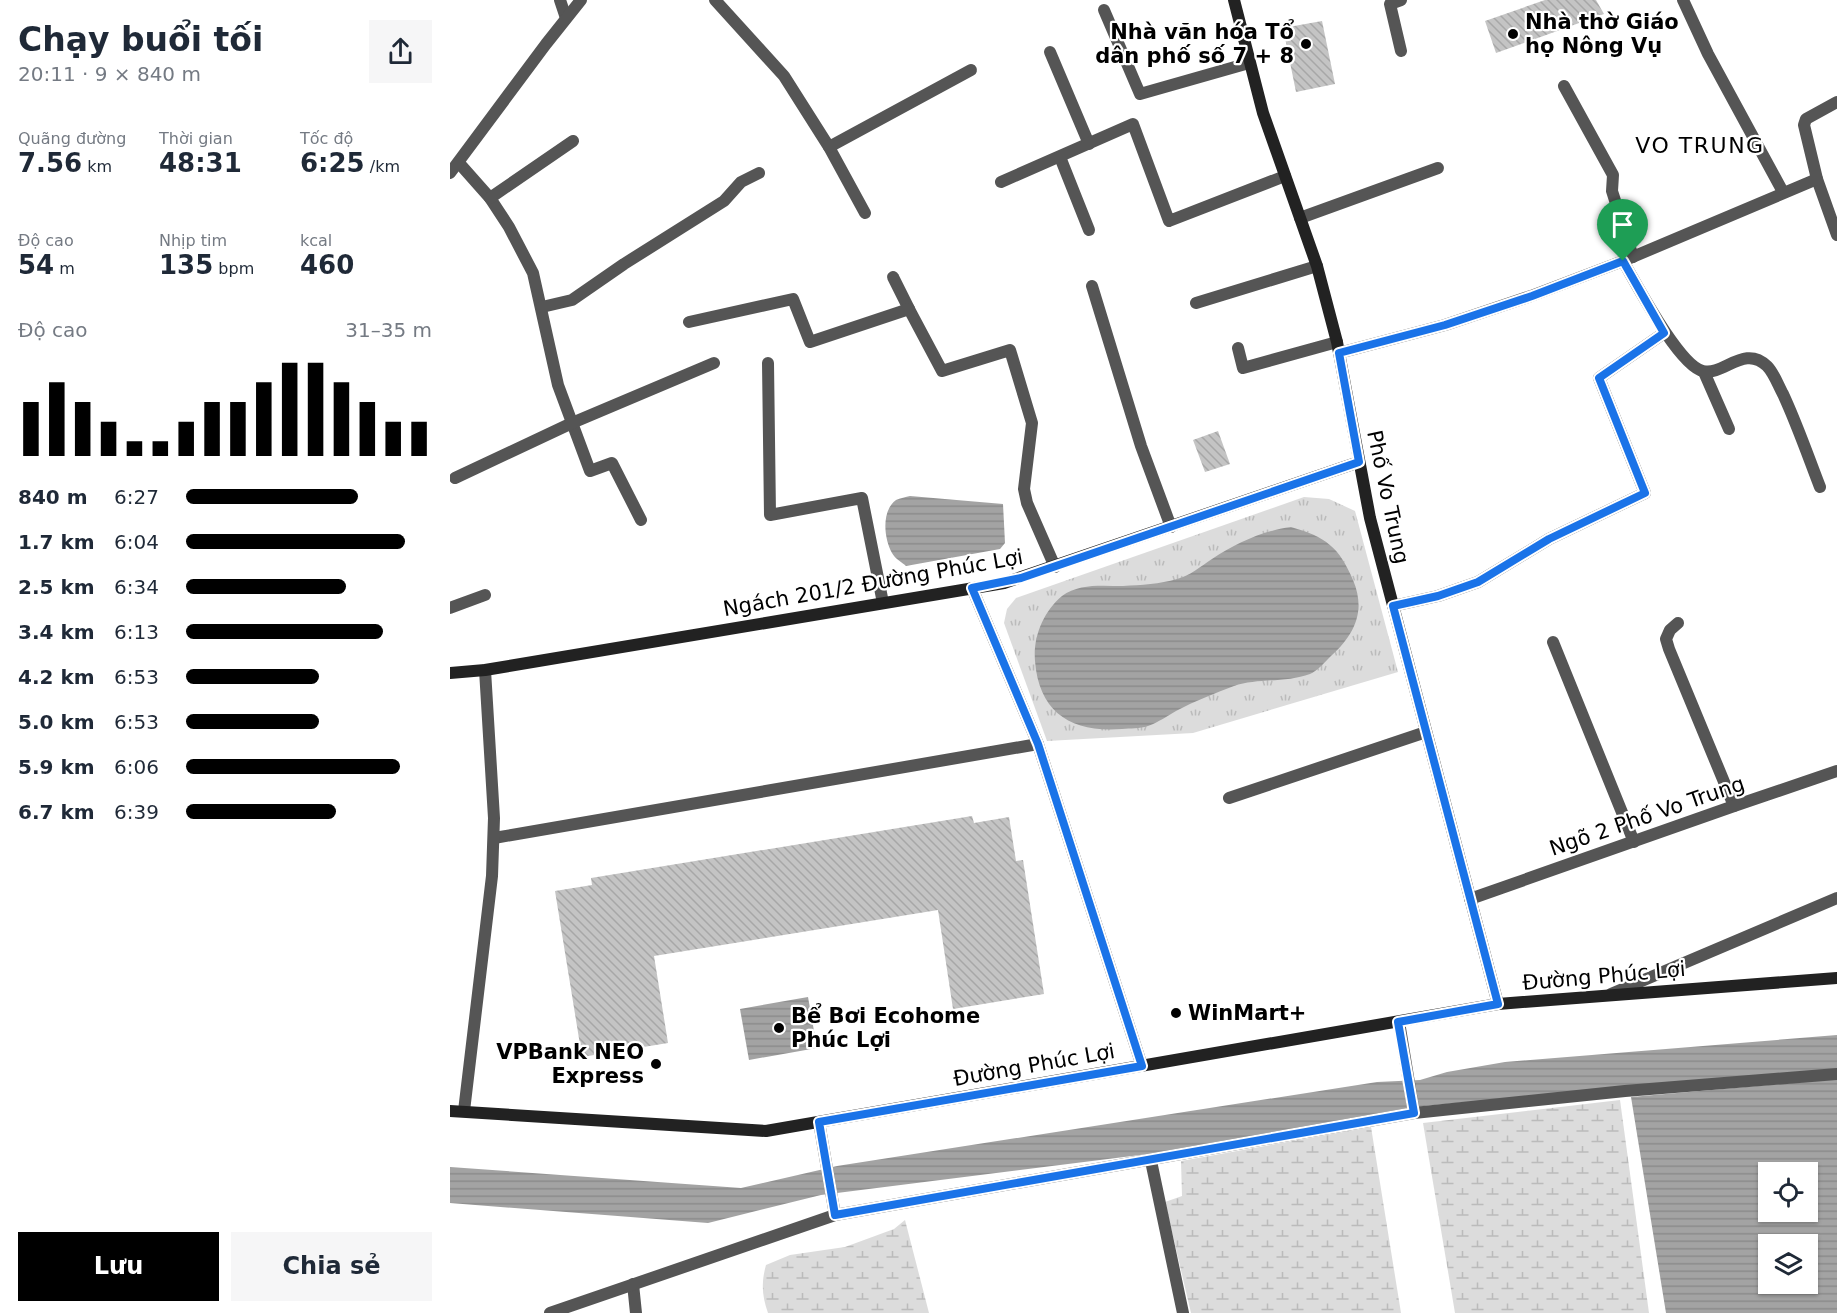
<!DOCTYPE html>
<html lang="vi">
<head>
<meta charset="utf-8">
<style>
  body { margin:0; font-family:"DejaVu Sans",sans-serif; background:#f6f6f7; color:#1f2937; height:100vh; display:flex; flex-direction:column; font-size:22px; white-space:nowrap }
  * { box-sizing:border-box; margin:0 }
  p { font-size:20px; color:#747a83 }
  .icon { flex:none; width:33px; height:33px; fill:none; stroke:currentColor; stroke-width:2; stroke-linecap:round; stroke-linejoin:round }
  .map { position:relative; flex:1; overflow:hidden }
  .sheet { display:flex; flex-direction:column; background:#fff; width:450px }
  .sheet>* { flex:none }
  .buttons { position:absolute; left:1308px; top:1162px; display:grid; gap:12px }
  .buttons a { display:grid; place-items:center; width:60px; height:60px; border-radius:0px; background:#fff; box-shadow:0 2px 4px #0004; font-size:30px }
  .pin { position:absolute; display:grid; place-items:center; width:51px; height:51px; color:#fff; margin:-62px -26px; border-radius:50% 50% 50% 0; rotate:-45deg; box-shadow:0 0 6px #0007 }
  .pin .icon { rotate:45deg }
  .round { display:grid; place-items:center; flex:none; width:63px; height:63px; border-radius:0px; background:#f6f6f7 }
  .headline { display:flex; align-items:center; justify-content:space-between; height:102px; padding:0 18px }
  h1 { font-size:33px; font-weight:600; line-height:45px }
  .metrics { display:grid; grid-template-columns:repeat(3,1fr); gap:9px; height:102px; padding:6px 18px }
  .metrics div { display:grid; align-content:center }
  .metrics b { font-size:26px; font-weight:600 }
  .metrics small { font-size:16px; font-weight:400 }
  .metrics p { font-size:16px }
  .chart { height:168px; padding:12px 18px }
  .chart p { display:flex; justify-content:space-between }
  .chart svg { width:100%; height:108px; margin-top:6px; stroke:#000; stroke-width:6 }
  .button { display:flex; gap:12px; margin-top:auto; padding:12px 18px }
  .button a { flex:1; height:69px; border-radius:0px; background:#000; color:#fff; font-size:24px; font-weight:600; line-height:69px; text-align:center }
  .button a+a { background:#f6f6f7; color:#1f2937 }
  ul { padding:0 18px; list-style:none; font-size:20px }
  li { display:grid; grid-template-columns:96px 72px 1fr; align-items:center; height:45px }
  li i { height:15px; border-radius:8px; background:#000 }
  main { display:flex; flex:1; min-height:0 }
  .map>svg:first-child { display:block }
</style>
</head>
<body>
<main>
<section class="sheet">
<div class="headline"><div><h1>Chạy buổi tối</h1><p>20:11 · 9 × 840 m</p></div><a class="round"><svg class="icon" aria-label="share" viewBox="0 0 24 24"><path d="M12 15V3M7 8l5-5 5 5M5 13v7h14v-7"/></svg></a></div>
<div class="metrics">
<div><p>Quãng đường</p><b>7.56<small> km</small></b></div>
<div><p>Thời gian</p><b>48:31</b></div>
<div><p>Tốc độ</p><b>6:25<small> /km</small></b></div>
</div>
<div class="metrics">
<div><p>Độ cao</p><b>54<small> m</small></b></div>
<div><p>Nhịp tim</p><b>135<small> bpm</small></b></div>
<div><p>kcal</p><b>460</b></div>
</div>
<div class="chart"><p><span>Độ cao</span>31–35 m</p>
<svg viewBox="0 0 160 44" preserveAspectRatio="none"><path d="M5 44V22M15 44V14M25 44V22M35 44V30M45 44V38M55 44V38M65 44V30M75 44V22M85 44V22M95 44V14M105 44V6M115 44V6M125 44V14M135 44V22M145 44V30M155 44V30"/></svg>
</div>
<ul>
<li><b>840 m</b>6:27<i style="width:70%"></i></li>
<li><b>1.7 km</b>6:04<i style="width:89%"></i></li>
<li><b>2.5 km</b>6:34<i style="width:65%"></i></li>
<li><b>3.4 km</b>6:13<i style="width:80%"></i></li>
<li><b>4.2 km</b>6:53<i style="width:54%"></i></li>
<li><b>5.0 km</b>6:53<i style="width:54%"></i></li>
<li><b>5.9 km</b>6:06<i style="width:87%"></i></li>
<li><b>6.7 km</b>6:39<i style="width:61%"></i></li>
</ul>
<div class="button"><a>Lưu</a><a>Chia sẻ</a></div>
</section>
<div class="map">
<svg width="1387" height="1313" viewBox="0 0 1387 1313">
  <defs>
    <pattern id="grass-tufts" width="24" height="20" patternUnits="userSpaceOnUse" patternTransform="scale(1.5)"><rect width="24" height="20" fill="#dcdcdc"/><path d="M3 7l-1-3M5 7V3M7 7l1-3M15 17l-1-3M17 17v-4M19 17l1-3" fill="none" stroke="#bbb"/></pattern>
    <pattern id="wetland-marsh" width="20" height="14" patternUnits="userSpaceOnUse" patternTransform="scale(1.5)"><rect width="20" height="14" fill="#dcdcdc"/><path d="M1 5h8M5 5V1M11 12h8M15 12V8" fill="none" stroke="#bbb"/></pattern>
    <pattern id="water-rules" width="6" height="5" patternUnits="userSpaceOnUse" patternTransform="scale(1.5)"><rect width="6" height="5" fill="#a3a3a3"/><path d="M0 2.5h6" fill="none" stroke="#8b8b8b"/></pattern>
    <pattern id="building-back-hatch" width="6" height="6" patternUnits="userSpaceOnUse" patternTransform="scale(1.5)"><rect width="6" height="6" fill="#c4c4c4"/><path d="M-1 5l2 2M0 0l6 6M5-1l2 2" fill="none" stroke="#a7a7a7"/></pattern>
  </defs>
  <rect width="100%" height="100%" fill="#fff"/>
  <polygon fill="url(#grass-tufts)" points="854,497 879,499 905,511 948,672 743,733 597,741 554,623 557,609 566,598"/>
  <g fill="url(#wetland-marsh)">
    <polygon points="1170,1100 1199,1313 1005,1313 973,1123"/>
    <polygon points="921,1127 951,1313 741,1313 715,1202 732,1196 731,1161"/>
    <path d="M455,1220L479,1313H318C312,1296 311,1283 316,1265L340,1255L395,1247L444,1229Z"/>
  </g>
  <g fill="url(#water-rules)" fill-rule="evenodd">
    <path d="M460,496L553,504L555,543L550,549L456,566C452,562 445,559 442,553C434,539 431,511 446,500C450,498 456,497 460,496Z"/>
    <path d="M841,527C876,537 889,547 903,580C917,613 903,637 878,659C873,664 867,671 860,674C836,683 807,678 784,686C765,693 745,701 726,711C717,716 709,722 698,726C689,729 681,728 672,729C622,733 589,713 585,661C583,637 593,612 612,596C629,583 653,586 673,586C691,585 710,584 727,579C740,576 751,566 762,559C787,543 812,531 841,527Z"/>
    <polygon points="358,997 367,1048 299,1060 290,1009"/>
    <polygon points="1387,1035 1387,1069 974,1106 714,1152 371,1195 258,1223 0,1203 0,1167 291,1188 387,1166 927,1082 970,1080 997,1072 1055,1062"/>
    <path d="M1387,1079V1313H1216L1181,1097ZM1318,1173H1358V1212H1318ZM1318,1245H1358V1284H1318Z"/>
  </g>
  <g fill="url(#building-back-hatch)">
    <polygon points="1095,0 1146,0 1154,14 1046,53 1035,21"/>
    <polygon points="872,21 885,84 846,92 833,28"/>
    <polygon points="768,431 780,464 755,472 743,440"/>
    <polygon points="522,816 524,823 559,817 566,861 573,860 594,994 503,1009 488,910 204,956 218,1043 132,1057 105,891 142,885 141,878"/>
  </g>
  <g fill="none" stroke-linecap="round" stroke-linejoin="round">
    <g stroke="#555" stroke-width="12">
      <polyline points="110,0 116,18"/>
      <polyline points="265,0 334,76 379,147 415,213"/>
      <polyline points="951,0 940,4 951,51"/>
      <polyline points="1233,0 1258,54 1333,192"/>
      <polyline points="654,10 690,94 799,63"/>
      <polyline points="600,52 639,144"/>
      <polyline points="1114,86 1163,175 1162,191 1183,257"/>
      <polyline points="379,147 521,70"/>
      <polyline points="610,157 639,230"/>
      <polyline points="9,163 40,198 59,227 83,273 108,385 140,471 162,463 191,520"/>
      <polyline points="0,173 96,44 131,0"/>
      <polyline points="1367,179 1387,235"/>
      <polyline points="551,182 683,124 719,221 835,176"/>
      <polyline points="40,198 123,141"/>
      <polyline points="850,218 988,168"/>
      <path d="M1173,261C1186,283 1229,366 1253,371C1274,376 1294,344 1317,366C1324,373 1328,385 1333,394C1347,424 1358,456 1370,487"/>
      <polyline points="443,277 459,309"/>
      <polyline points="642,286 691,446 721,527"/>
      <polyline points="746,303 867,266"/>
      <polyline points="92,307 122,300 174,264 274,201 291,182 309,173"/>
      <polyline points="239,322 343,299 360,342 459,309 492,371 560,350 582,423 574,489 577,503 605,567"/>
      <polyline points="788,348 793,368 887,342"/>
      <polyline points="889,353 995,325 1081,296 1173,261 1367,179 1354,125 1356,119 1387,102"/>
      <polyline points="318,363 320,515 412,498 433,603"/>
      <polyline points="1254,372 1279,429"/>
      <polyline points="5,478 122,423 264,363"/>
      <polyline points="943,606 988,596 1028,582 1099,539 1195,493 1149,378 1214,333"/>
      <polyline points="0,608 35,595"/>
      <polyline points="1228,623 1220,630 1216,639 1219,649 1284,806"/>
      <polyline points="1103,642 1184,842"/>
      <polyline points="779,798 976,732"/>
      <polyline points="949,1022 964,1113"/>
      <polyline points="369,1122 385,1215"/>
      <polyline points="701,1161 733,1313"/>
      <polyline points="183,1284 186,1313"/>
      <polyline points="100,1313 385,1215 964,1113 1175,1091 1387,1074"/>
    </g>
    <g stroke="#555" stroke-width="12">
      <polyline points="588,744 692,1066"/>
      <polyline points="44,838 588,744 522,588"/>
      <polyline points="1020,899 1284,806 1387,771"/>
      <polyline points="1161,994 1387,898"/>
      <polyline points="14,1111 42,876 44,818 35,670"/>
    </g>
    <g stroke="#222" stroke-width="12">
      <polyline points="784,0 813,113 867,266 887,342 920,518 1048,1004"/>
      <polyline points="0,673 35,670 554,583 909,462"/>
      <polyline points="0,1111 316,1131 1048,1004 1387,978"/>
    </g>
  </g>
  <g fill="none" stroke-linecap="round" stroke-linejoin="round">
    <defs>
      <polygon id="route" points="1173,261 1214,333 1149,378 1195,493 1099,539 1028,582 988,596 943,606 1048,1004 948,1022 964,1113 385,1215 369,1122 692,1066 588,744 522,588 571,578 909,462 889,353 995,325 1082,296"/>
    </defs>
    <use href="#route" stroke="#fff" stroke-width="12"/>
    <use href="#route" stroke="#1a73e8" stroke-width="8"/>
  </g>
  <g fill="#000" stroke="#fff" stroke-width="2">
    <circle cx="1063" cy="34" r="6"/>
    <circle cx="856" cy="44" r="6"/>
    <circle cx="726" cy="1013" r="6"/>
    <circle cx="329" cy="1028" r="6"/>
    <circle cx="206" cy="1064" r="6"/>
  </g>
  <g text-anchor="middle" stroke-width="4.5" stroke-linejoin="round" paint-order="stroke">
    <g font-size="21" font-weight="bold" fill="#000" stroke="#fff" text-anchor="start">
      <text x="1075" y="29">Nhà thờ Giáo<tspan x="1075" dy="24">họ Nông Vụ</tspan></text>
      <text x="844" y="39" text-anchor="end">Nhà văn hóa Tổ<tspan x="844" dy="24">dân phố số 7 + 8</tspan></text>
      <text x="738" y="1020">WinMart+</text>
      <text x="341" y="1023">Bể Bơi Ecohome<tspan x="341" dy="24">Phúc Lợi</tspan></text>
      <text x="194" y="1059" text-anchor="end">VPBank NEO<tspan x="194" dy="24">Express</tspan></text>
    </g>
    <g font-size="21" fill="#000" stroke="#fff">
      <text transform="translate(938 497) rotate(78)" y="7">Phố Vo Trung</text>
      <text transform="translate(423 583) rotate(-10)" y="7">Ngách 201/2 Đường Phúc Lợi</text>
      <text transform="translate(1197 816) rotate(-19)" y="7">Ngõ 2 Phố Vo Trung</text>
      <text transform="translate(1154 976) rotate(-5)" y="7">Đường Phúc Lợi</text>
      <text transform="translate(584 1065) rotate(-10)" y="7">Đường Phúc Lợi</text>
    </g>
    <g font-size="22" letter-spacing="1.5" fill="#000" stroke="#fff">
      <text x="1250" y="153">VO TRUNG</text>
    </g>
  </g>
</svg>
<div class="buttons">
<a><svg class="icon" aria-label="locate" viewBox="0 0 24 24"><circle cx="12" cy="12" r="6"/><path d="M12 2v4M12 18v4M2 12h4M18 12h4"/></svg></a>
<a><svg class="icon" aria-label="layers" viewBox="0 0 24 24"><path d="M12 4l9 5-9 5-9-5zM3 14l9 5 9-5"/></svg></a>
</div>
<div class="pin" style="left:1173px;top:261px;background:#1e9e55"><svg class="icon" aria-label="arrive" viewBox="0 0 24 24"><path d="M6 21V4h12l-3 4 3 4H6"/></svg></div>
</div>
</main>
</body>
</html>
